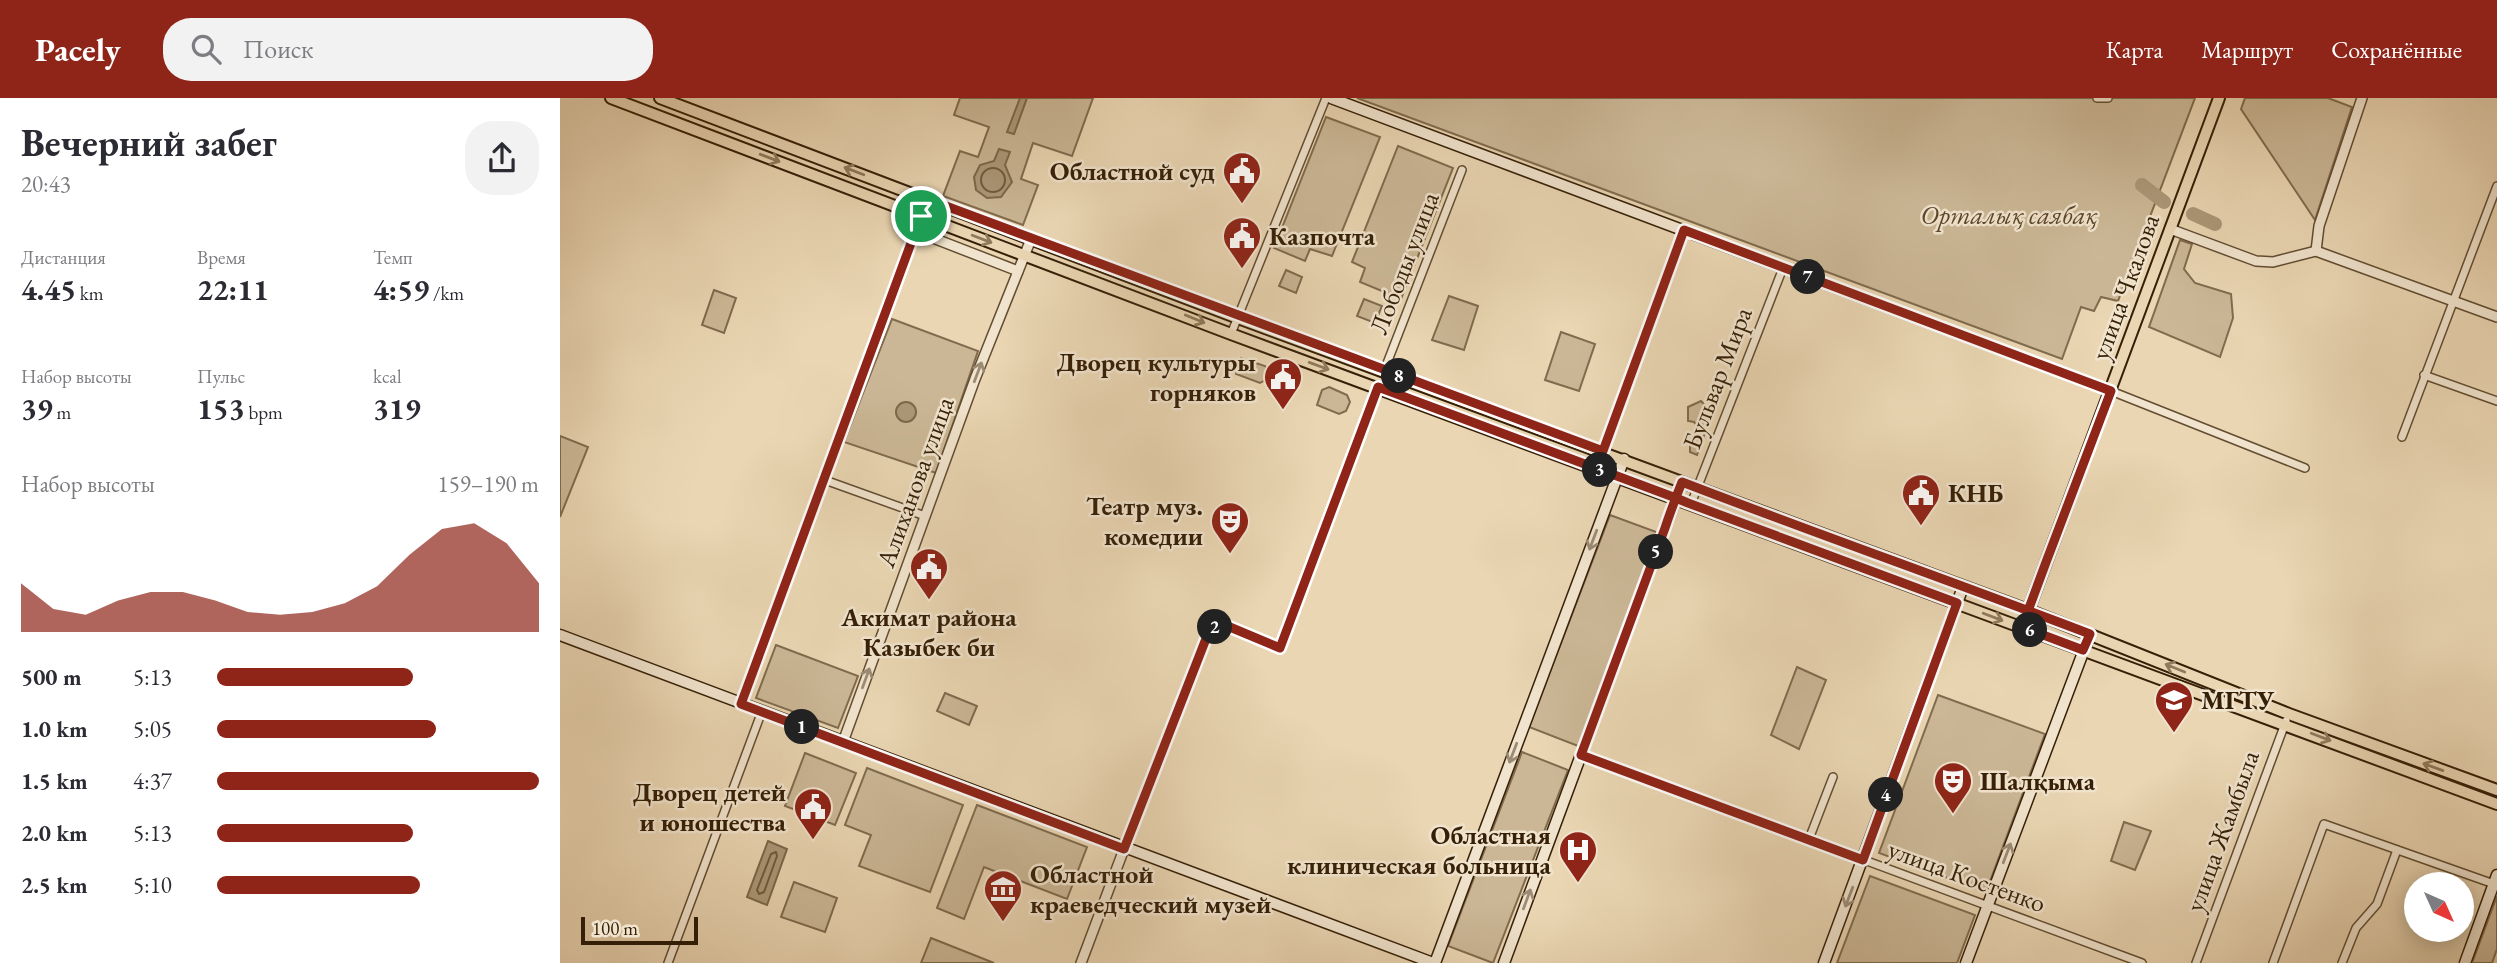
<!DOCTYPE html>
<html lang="ru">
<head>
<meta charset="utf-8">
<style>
  body { margin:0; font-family:"EB Garamond",serif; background:#f2f2f3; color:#2b2b33; height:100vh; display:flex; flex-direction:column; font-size:26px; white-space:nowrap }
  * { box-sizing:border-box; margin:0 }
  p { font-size:23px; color:#7c7c81 }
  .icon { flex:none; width:38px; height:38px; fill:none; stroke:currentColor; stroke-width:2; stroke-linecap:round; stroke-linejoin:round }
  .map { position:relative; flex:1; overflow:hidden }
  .sheet { display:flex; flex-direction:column; background:#fff; width:560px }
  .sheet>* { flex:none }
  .needle { width:46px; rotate:135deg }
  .controls { position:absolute; left:1844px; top:774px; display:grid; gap:14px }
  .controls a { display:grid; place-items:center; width:70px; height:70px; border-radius:50%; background:#fff; box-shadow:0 4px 18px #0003; font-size:35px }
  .scale { position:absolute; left:21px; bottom:18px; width:117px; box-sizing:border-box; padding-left:7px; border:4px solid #351f06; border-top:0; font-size:19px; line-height:24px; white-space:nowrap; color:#351f06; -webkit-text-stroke:5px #f1e4ce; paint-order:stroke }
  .pin { position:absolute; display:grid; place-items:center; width:60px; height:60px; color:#fff; margin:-30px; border:4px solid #fff; border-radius:50%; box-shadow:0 2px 7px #0007 }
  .km { position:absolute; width:35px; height:35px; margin:-18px; border-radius:50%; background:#222; color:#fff; font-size:19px; line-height:35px; text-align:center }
  .round { display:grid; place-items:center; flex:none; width:74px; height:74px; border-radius:28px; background:#f2f2f3 }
  .summary { display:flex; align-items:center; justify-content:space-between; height:119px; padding:0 21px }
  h1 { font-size:38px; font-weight:700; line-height:52px }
  .metrics { display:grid; grid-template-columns:repeat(3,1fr); gap:10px; height:119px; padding:7px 21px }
  .metrics div { display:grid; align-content:center }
  .metrics b { font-size:30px; font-weight:700 }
  .metrics small { font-size:19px; font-weight:400 }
  .metrics p { font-size:19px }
  .chart { height:196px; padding:14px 21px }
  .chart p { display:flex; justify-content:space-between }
  .chart svg { width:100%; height:126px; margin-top:7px; fill:#8f2418; opacity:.7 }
  ul { padding:0 21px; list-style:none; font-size:23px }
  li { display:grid; grid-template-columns:112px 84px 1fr; align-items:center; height:52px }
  li i { height:18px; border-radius:9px; background:#8f2418 }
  header { display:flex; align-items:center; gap:42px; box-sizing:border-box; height:98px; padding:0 35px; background:#8f2418; color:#fff }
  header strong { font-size:33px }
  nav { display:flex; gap:38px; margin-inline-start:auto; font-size:24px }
  .search { width:490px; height:63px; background:#f2f2f3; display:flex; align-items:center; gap:18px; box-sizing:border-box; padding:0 24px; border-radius:28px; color:#7c7c81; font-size:26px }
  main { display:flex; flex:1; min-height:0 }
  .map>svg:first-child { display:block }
</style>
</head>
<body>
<header>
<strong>Pacely</strong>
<div class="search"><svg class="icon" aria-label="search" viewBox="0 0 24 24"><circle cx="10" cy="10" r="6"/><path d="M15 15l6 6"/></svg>Поиск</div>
<nav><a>Карта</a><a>Маршрут</a><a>Сохранённые</a></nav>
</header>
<main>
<section class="sheet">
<div class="summary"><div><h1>Вечерний забег</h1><p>20:43</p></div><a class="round"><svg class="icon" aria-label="share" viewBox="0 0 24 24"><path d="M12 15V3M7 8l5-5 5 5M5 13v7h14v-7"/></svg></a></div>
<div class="metrics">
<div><p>Дистанция</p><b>4.45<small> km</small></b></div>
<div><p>Время</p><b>22:11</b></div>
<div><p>Темп</p><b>4:59<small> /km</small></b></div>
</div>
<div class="metrics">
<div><p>Набор высоты</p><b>39<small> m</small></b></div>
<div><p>Пульс</p><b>153<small> bpm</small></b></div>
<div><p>kcal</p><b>319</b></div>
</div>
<div class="chart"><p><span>Набор высоты</span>159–190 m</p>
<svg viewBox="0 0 160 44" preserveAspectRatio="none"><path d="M0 44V27L10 36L20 38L30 33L40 30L50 30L60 33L70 37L80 38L90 37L100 34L110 28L120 17L130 8L140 6L150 13L160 27V44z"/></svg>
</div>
<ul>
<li><b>500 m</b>5:13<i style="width:61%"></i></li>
<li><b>1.0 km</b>5:05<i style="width:68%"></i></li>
<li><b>1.5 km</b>4:37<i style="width:100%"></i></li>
<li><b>2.0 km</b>5:13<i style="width:61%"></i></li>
<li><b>2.5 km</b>5:10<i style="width:63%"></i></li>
</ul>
</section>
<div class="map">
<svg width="1937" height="865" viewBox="0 0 1937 865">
  <rect width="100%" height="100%" fill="#ead6b3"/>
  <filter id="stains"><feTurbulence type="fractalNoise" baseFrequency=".00286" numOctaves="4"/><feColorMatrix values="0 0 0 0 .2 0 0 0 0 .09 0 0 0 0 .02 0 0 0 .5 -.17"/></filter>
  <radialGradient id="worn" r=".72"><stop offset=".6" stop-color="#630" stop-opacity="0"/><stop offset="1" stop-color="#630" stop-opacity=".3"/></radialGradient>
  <g fill="#cbb796" stroke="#806b4e" stroke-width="2">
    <polygon points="400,0 533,0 512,58 473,45 461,81 478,87 463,127 383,98 400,53 418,59 429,29 394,17"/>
    <polygon points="797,0 1635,0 1558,203 1541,199 1534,213 1521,209 1502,261"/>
    <polygon points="1685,0 1768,0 1792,9 1755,122 1681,11"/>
    <polygon points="766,19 820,39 772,158 750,151 745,163 714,150"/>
    <polygon points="838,48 893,70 841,201 800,184 805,170 792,164"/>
    <polygon points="1620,142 1632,146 1624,171 1635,185 1671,196 1673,220 1660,259 1589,229"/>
    <polygon points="726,172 742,179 736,195 719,188"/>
    <polygon points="154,192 176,200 164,235 142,227"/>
    <polygon points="889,198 918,208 904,252 872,242"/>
    <polygon points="804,201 822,208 815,225 797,218"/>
    <polygon points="332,221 418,253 376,375 284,344"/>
    <polygon points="1001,234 1035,246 1019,293 985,282"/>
    <polygon points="681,260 705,268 710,273 707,281 700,285 676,276"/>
    <polygon points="769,289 787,297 790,304 786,313 779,316 757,307 762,292"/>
    <polygon points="1141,303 1152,315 1137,357 1130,354 1130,344 1138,339 1140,331 1134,324 1128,323 1128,309"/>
    <polygon points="0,338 28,349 0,419"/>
    <polygon points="1050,417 1099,435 1018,648 969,629"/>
    <polygon points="216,547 298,578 278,630 196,600"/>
    <polygon points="1237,569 1266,582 1239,651 1211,637"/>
    <polygon points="385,595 417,608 409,627 377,613"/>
    <polygon points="1378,597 1485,636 1426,794 1319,755"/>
    <polygon points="962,654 1008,672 933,865 888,848"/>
    <polygon points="245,655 296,675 275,727 225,708"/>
    <polygon points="307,670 403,707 370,794 299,768 311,737 285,727"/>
    <polygon points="417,707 527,749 507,801 424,769 404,821 377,810"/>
    <polygon points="1564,724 1591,733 1575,772 1551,763"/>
    <polygon points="1310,778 1415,817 1397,865 1277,865"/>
    <polygon points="234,784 277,800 265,834 221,819"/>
    <polygon points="1937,798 1937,851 1932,865 1912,865"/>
    <polygon points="371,840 434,865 361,865"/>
  </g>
  <g fill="#ac9878" stroke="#7c684a" stroke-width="2">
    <polygon points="460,0 467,0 454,36 447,34"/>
    <polygon points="439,51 450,54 445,67 452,84 441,99 427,100 416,92 414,79 420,67 434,63"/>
    <circle cx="346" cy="314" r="10"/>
    <polygon points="208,743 227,751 207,807 187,799"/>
  </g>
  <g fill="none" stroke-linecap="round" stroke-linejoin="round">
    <g stroke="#705c3f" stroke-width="2">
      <circle cx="433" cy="82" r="12"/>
      <polygon points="216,754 217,758 204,794 199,796 197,792 211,756"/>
    </g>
    <g stroke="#ac9878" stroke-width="14">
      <polyline points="1582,87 1604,104"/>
      <polyline points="1633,116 1655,126"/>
    </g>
    <defs>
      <g id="minor">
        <polyline points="1537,0 1548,0"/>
        <polyline points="671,236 766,0"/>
        <polyline points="824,273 902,72"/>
        <polyline points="1864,277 1937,303"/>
        <polyline points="1551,293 1745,370"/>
        <polyline points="1842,339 1937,88"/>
        <polyline points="1043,353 1124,132"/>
        <polyline points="262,381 365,418"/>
        <polyline points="1131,406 1223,170"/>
        <polyline points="1021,657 1582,865"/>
        <polyline points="1249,741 1273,679"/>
        <polyline points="564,751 649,533 665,527 720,550 818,289"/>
        <polyline points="108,865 202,613"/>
        <polyline points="1636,865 1726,623"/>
        <polyline points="1713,865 1764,726 1934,786"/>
        <polyline points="1782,865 1796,830 1817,806 1837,752"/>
      </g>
      <g id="tertiary">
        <polyline points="1610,131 1696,163 1713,164 1756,153 1937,219"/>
        <polyline points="355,133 458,173"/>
        <polyline points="1756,153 1759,128 1802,0"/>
        <polyline points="181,606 367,101"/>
        <polyline points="283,644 415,281 471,141"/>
        <polyline points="521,865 564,751"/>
      </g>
      <g id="secondary">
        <polyline points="771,0 1551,293"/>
        <polyline points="0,537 873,865"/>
        <polyline points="875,865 1064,361"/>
        <polyline points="944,865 1122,384"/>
        <polyline points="1264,865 1403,489"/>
        <polyline points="1406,865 1530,536"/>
        <polyline points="1905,865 1937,777"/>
      </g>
      <g id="primary">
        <polyline points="51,0 671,236 1937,706"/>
        <polyline points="100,0 678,220 1468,512 1729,616 1937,692"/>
        <polyline points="1462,529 1659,0"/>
      </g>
    </defs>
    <use href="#minor" stroke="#624d31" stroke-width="10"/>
    <use href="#tertiary" stroke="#624d31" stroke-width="12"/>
    <use href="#secondary" stroke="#351f06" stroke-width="13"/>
    <use href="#primary" stroke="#351f06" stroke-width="14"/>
    <use href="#minor" stroke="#f1e4ce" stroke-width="7"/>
    <use href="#tertiary" stroke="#f1e4ce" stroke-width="9"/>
    <use href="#secondary" stroke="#f1e4ce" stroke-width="10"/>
    <use href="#primary" stroke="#ead6b3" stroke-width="10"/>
  </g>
  <defs><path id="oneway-shaft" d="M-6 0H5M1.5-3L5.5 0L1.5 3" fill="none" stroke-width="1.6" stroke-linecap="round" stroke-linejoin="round" transform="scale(1.75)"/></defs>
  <g stroke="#907a5c">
    <use href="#oneway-shaft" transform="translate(210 60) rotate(21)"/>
    <use href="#oneway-shaft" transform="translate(294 73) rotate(-159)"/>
    <use href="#oneway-shaft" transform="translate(422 141) rotate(21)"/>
    <use href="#oneway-shaft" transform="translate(635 221) rotate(22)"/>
    <use href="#oneway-shaft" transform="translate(759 268) rotate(20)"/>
    <use href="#oneway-shaft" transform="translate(1433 519) rotate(21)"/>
    <use href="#oneway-shaft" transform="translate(1615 570) rotate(-158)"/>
    <use href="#oneway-shaft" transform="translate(1761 639) rotate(21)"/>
    <use href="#oneway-shaft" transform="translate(1873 669) rotate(-160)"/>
  </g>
  <g stroke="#9c8b74">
    <use href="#oneway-shaft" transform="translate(418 274) rotate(-69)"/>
    <use href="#oneway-shaft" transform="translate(1033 442) rotate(111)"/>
    <use href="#oneway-shaft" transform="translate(306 580) rotate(-70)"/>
    <use href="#oneway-shaft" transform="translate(953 655) rotate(111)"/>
    <use href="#oneway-shaft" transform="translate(1447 755) rotate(-69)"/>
    <use href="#oneway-shaft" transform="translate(1289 799) rotate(111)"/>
    <use href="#oneway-shaft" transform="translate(967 801) rotate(-70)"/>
  </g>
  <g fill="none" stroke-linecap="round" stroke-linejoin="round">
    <defs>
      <path id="route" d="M361,118L181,606L564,751L649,533L665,527L720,550L818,289L1116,400L1128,405L1233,444L1397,505L1303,762L1021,657L1105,430C1110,415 1116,399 1122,384C1257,436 1394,484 1530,536L1523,552L1462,529C1491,450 1521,371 1551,293L1124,132L1043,353L367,101L361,118"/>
    </defs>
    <use href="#route" stroke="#fff" stroke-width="14"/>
    <use href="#route" stroke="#8f2418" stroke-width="9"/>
  </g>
  <defs>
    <symbol id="civic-pin" viewBox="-11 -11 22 30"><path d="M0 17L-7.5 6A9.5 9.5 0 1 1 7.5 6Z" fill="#8f2418" stroke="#f1e4ce"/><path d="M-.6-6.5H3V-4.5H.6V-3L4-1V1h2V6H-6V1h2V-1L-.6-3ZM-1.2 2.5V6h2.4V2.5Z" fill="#fff"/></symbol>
    <symbol id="theatre-pin" viewBox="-11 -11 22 30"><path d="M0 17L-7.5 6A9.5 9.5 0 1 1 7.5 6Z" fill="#8f2418" stroke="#f1e4ce"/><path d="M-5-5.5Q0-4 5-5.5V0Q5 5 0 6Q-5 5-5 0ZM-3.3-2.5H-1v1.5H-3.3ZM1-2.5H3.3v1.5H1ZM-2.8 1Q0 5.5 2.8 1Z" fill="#fff"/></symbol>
    <symbol id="university-pin" viewBox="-11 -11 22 30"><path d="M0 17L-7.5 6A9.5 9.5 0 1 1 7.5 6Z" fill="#8f2418" stroke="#f1e4ce"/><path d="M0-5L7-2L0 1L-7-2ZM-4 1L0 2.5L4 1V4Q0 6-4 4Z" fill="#fff"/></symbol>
    <symbol id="hospital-pin" viewBox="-11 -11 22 30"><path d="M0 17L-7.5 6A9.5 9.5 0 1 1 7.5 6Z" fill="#8f2418" stroke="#f1e4ce"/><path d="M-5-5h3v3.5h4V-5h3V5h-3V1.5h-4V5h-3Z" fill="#fff"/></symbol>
    <symbol id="museum-pin" viewBox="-11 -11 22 30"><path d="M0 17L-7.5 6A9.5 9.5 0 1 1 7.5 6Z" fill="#8f2418" stroke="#f1e4ce"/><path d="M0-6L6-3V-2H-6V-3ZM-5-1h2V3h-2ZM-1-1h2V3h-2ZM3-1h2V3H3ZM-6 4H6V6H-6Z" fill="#fff"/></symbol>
  </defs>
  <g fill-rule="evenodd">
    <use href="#civic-pin" x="660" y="51" width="44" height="60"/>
    <use href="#civic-pin" x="660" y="116" width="44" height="60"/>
    <use href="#civic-pin" x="701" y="257" width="44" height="60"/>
    <use href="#civic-pin" x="1339" y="373" width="44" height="60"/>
    <use href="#theatre-pin" x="648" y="401" width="44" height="60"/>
    <use href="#civic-pin" x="347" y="447" width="44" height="60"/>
    <use href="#university-pin" x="1592" y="580" width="44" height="60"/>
    <use href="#theatre-pin" x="1371" y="661" width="44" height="60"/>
    <use href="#civic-pin" x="231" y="687" width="44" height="60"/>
    <use href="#hospital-pin" x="996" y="730" width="44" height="60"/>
    <use href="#museum-pin" x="421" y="769" width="44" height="60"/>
  </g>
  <g text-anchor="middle" stroke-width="5" stroke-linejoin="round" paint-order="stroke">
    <g font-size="26" font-weight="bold" fill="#351f06" stroke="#f1e4ce" text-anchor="end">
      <text x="655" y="82">Областной суд</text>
      <text x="709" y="147" text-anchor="start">Казпочта</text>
      <text x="696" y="273">Дворец культуры<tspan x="696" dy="30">горняков</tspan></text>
      <text x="1388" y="404" text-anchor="start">КНБ</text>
      <text x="643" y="417">Театр муз.<tspan x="643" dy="30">комедии</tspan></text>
      <text x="369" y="528" text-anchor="middle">Акимат района<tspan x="369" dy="30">Казыбек би</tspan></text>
      <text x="1641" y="611" text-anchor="start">МГТУ</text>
      <text x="1420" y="692" text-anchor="start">Шалқыма</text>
      <text x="226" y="703">Дворец детей<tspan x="226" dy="30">и юношества</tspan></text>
      <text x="991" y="746">Областная<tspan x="991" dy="30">клиническая больница</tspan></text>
      <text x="470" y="785" text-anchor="start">Областной<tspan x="470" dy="30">краеведческий музей</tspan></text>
    </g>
    <g font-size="26" font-style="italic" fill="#5a452a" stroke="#f1e4ce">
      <text x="1449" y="126">Орталық саябақ</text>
    </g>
    <g font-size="26" fill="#351f06" stroke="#f1e4ce">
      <text transform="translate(844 165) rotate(-69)" y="9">Лободы улица</text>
      <text transform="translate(1565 189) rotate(-70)" y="9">улица Чкалова</text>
      <text transform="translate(1157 280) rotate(-69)" y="9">Бульвар Мира</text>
      <text transform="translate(355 384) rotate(-70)" y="9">Алиханова улица</text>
      <text transform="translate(1662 733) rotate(-70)" y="9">улица Жамбыла</text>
      <text transform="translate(1407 778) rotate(20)" y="9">улица Костенко</text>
    </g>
  </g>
  <rect width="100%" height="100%" filter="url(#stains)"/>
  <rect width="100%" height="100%" fill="url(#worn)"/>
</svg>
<div class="controls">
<a><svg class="needle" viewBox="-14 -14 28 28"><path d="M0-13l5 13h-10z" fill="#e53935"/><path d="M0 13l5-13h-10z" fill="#7c7c81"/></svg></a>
</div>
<div class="scale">100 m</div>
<div class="pin" style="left:361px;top:118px;background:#1e9e55"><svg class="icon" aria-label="arrive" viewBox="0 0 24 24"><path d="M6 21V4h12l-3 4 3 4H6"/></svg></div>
<b class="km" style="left:242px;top:629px">1</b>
<b class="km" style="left:655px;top:529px">2</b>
<b class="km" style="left:1040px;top:372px">3</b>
<b class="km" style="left:1326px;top:697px">4</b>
<b class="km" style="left:1096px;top:454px">5</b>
<b class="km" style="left:1470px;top:532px">6</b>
<b class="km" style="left:1248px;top:179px">7</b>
<b class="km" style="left:839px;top:278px">8</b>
</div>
</main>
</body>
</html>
